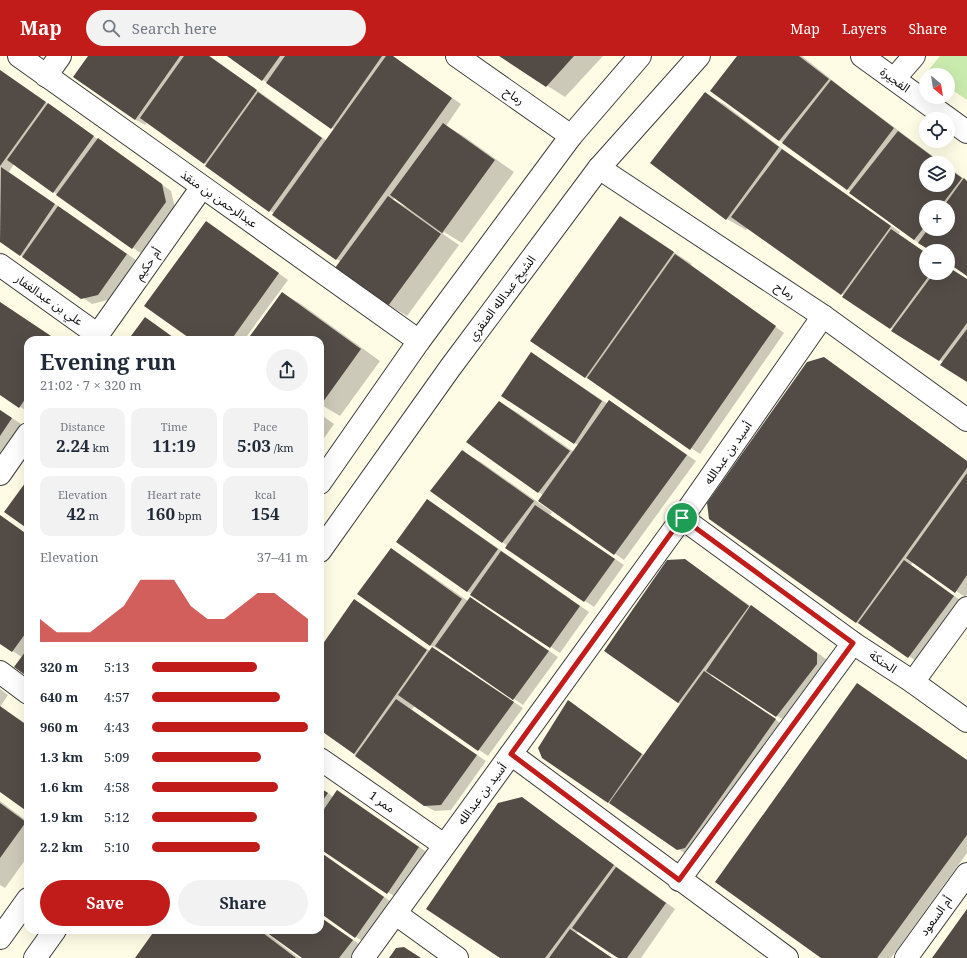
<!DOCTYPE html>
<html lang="en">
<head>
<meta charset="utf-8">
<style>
  body { margin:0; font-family:"Noto Serif","Noto Sans Arabic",serif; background:#f2f2f3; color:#1f2937; height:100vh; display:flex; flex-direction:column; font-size:15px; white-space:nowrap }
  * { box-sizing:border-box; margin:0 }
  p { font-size:13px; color:#747a83 }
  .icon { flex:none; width:22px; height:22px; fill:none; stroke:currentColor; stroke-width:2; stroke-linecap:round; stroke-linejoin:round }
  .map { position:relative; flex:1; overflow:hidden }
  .side { position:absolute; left:24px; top:280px; width:300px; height:598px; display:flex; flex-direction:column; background:#fff; border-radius:12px; box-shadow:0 4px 16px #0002 }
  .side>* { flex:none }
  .needle { width:26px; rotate:150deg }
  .tools { position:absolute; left:919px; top:12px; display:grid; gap:8px }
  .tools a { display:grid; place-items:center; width:36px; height:36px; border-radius:50%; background:#fff; box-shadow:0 4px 16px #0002; font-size:20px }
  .pin { position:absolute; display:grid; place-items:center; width:34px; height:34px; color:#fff; margin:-17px; border:2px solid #fff; border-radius:50%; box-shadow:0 1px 4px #0007 }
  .round { display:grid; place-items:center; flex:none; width:42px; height:42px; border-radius:21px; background:#f2f2f3 }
  .summary { display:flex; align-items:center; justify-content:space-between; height:68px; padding:0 16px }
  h1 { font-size:22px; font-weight:700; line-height:30px }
  .metrics { display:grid; grid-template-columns:repeat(3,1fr); gap:6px; height:68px; padding:4px 16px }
  .metrics div { display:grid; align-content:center; border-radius:10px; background:#f2f2f3; text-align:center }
  .metrics b { font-size:17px; font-weight:700 }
  .metrics small { font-size:11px; font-weight:400 }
  .metrics p { font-size:11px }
  .chart { height:112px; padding:8px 16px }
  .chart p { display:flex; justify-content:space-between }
  .chart svg { width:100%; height:72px; margin-top:4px; fill:#c11c1a; opacity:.7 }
  .primary-button { display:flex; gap:8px; margin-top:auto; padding:8px 16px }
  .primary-button a { flex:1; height:46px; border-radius:24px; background:#c11c1a; color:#fff; font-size:16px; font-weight:700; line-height:46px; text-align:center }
  .primary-button a+a { background:#f2f2f3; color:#1f2937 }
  ul { padding:0 16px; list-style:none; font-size:13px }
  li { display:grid; grid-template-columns:64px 48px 1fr; align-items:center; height:30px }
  li i { height:10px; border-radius:5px; background:#c11c1a }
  header { display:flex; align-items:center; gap:24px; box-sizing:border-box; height:56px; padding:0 20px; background:#c11c1a; color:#fff }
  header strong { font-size:19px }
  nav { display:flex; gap:22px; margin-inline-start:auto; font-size:14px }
  .search { width:280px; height:36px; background:#f2f2f3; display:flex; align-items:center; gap:10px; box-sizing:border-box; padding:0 14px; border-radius:22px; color:#747a83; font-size:15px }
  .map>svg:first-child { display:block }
</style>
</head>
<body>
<header>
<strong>Map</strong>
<div class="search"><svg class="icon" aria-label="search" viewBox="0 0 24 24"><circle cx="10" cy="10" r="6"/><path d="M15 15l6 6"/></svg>Search here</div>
<nav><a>Map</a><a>Layers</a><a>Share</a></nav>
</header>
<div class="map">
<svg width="967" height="902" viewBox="0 0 967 902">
  <rect width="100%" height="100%" fill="#fffce6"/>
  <polygon fill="#caebae" points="940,0 967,0 967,44 948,31 948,19 931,19 927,16"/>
  <g fill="#0003" fill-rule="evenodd">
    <path d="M89,0H210L327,85L335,74L229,0H392L461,48L446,70L462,79L514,116L462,187L444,176L443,178L459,189L407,260L388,249L341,206L274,159L275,158L207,109L147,66L145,69L136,64L75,21ZM395,141L407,150L406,151L393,144Z"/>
    <polygon points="501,0 603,0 565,41"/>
    <path d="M738,0H802L847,36L942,107H926V129H948V111L967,125V218L948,206V195H932L914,184L850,137L851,136L711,34ZM926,151H948V173H926Z"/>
    <polygon points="0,14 171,135 175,152 142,198 14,108 9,116 136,204 108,244 92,248 0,185"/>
    <polygon points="705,38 724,48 797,104 900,176 899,178 926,197 926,217 948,217 948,211 967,223 967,325 943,306 844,241 845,240 748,171 746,174 727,163 652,107"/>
    <polygon points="621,162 692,208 691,209 784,277 700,398 532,285"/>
    <polygon points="206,166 288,224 244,284 194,284"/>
    <polygon points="282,237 301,248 380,305 340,360 320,348 320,284 248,284"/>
    <polygon points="0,246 56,284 28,284 28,356 0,338"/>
    <polygon points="532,298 608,348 619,351 696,405 624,504 539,445 543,439 467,386 499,346 518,357 574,396 579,389 574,387"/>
    <polygon points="833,308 967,405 967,538 965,541 913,506 911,509 963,546 918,606 856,566"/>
    <polygon points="0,354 21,368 0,399"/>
    <polygon points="320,358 334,368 320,388"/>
    <polygon points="462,396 481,406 552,456 550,459 624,509 594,551 506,492 508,490 502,486"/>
    <polygon points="427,445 446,456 589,556 560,597 467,535"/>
    <polygon points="0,460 28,479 28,620 22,601 0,587"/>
    <polygon points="391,494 410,505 468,545 479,548 558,601 523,649 450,599 430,589"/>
    <polygon points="685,504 826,603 826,613 787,666 712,618 711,620 785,670 687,799 543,701 569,645 644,699 681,648 678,647"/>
    <polygon points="354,545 430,595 442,598 523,652 488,700 415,650 411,654 486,705 451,754 435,755 425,750 320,673 320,593"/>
    <polygon points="858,628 967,704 967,797 891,902 822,902"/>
    <polygon points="0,633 8,639 0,651 28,669 28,755 0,735"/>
    <polygon points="320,731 333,741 347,741 428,797 397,842 320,792"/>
    <polygon points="522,742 675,853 641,902 619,902 579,875 576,878 612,902 501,902"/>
    <polygon points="0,745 28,766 28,800 5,832 0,829"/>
    <polygon points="320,796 393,847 365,887 320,856"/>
    <polygon points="320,861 362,890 353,902 303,902 265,874 320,874"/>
    <polygon points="156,874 262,874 299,902 136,902"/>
  </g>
  <g fill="#534c46">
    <polygon points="88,0 180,0 135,64 73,21"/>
    <polygon points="184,0 209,0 257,34 204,108 140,62"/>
    <polygon points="227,0 280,0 262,25"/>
    <polygon points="285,0 382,0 331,73 266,27"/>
    <polygon points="386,0 393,0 452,42 336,204 272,159"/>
    <polygon points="499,0 574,0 546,31"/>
    <polygon points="737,0 799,0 829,23 779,85 710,35"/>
    <polygon points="0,14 46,46 0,110"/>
    <polygon points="831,24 894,72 847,134 782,87"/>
    <polygon points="258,36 322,82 269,156 205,110"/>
    <polygon points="705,36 779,91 726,164 650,107"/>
    <polygon points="48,47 94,80 53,137 7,104"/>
    <polygon points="443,67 495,104 442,177 390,139"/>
    <polygon points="898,75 941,107 926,107 926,129 948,129 948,112 962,122 940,151 926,151 926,169 914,184 849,137"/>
    <polygon points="98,82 162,128 166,146 132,193 56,139"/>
    <polygon points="782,93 891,170 841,239 731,161"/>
    <polygon points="1,111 55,148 20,200 0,186"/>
    <polygon points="964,122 967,125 967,220 948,207 948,195 931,195 918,187 928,173 948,173 948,151 943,151"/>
    <polygon points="388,140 441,178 388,250 335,212"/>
    <polygon points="58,150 127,198 98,239 81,243 22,201"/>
    <polygon points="620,160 674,196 585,322 530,285"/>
    <polygon points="206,165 279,217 231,284 192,284 144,250"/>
    <polygon points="891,173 926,197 926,217 931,217 890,273 842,241"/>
    <polygon points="675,198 776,270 690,394 587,322"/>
    <polygon points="948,211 967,223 967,267 939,305 891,275 934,217 948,217"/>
    <polygon points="282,236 361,293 320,350 320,284 247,284"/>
    <polygon points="0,246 57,284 28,284 28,339 19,352 0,339"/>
    <polygon points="145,261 177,284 128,284"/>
    <polygon points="967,273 967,326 940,309"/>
    <polygon points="531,296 602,345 574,388 501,340"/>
    <polygon points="824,301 967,405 967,412 856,567 709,463 707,447 807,306"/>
    <polygon points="609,344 687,399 614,499 538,445"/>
    <polygon points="499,345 570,395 538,437 466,386"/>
    <polygon points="0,354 12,362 0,380"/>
    <polygon points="462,394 534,445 502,487 430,435"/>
    <polygon points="967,417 967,519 955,537 906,502"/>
    <polygon points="28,423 28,473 4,456"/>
    <polygon points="427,443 498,493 467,536 396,486"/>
    <polygon points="535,449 615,503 584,546 505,492"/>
    <polygon points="0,459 28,479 28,574 12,596 0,588"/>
    <polygon points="391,492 462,543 430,590 357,538"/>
    <polygon points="501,495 580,550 550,592 470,539"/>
    <polygon points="685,503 749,550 678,647 604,595 667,504"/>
    <polygon points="904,504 954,540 908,602 858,567"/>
    <polygon points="470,541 549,595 513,644 435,590"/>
    <polygon points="354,543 427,594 354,698 320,674 320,592"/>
    <polygon points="751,549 817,597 817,608 776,661 706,615"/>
    <polygon points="432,591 514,646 478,695 398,639"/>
    <polygon points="28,592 28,621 14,611"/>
    <polygon points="704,615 776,663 685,792 677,794 609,747"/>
    <polygon points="857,627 967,704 967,779 877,902 821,902 715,826"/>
    <polygon points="396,643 477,699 441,749 424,750 355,700"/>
    <polygon points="568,644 642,698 608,747 542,702 538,692"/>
    <polygon points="0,650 28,670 28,756 0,736"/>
    <polygon points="320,732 328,737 320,748"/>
    <polygon points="337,734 419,791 387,838 320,793 320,759"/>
    <polygon points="522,741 614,809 545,902 500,902 426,853 498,747"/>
    <polygon points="0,747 26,766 0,802"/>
    <polygon points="320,796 384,841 355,882 320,857"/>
    <polygon points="616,811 666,847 627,902 618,902 572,872"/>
    <polygon points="967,853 967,902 932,902"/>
    <polygon points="320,861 353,884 339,902 302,902 263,874 320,874"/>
    <polygon points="570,873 612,902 549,902"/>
    <polygon points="155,874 259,874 296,902 135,902"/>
    <polygon points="404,891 421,902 389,902 396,892"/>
  </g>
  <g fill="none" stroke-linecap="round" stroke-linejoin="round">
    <defs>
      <g id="minor">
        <polyline points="19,0 419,285"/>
        <polyline points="457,0 571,80"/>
        <polyline points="862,0 967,76"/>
        <polyline points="46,20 60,0"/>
        <polyline points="894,23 914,0"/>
        <polyline points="599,112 823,260 967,364"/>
        <polyline points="0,209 98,279"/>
        <polyline points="94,284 202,131"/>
        <polyline points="0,418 28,378"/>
        <polyline points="320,427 419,285 571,80 640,0"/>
        <polyline points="682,462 853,587 913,626 967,665"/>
        <polyline points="320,495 450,312 599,112 699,0"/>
        <polyline points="0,616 28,637"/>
        <polyline points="913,626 967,552"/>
        <polyline points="511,698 787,902"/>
        <polyline points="320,703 444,789"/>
        <polyline points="679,824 853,587"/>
        <polyline points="396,858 457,902"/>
        <polyline points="0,882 28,843"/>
        <polyline points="35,902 55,874"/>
        <polyline points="363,902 682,462 823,260"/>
        <polyline points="906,902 967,818"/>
      </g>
    </defs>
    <use href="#minor" stroke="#3d3d3d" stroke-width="24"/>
    <use href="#minor" stroke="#fff" stroke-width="22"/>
  </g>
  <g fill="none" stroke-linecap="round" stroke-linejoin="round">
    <defs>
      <polygon id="route" points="682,462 853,587 679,824 511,698"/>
    </defs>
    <use href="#route" stroke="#fff" stroke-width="8"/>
    <use href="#route" stroke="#c11c1a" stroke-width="5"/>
  </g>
  <g text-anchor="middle" stroke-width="4" stroke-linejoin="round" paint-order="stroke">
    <g font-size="12" fill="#0a0a0a" stroke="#fff">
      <text transform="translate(895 24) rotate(36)" y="4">الفجيرة</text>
      <text transform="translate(514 40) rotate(35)" y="4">رماح</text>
      <text transform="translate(219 143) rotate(35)" y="4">عبدالرحمن بن منقذ</text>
      <text transform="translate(148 208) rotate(-55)" y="4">أم حكيم</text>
      <text transform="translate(785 235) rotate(33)" y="4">رماح</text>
      <text transform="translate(502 242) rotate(-53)" y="4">الشيخ عبدالله العنقري</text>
      <text transform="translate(49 244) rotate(35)" y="4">علي بن عبدالغفار</text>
      <text transform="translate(728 397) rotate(-55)" y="4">أسيد بن عبدالله</text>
      <text transform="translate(883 606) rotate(34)" y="4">الحنكة</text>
      <text transform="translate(482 738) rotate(-53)" y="4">أسيد بن عبدالله</text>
      <text transform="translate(382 746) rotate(35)" y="4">ممر 1</text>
      <text transform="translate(936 860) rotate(-54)" y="4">أم السعود</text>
    </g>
  </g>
</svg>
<div class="tools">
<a><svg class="needle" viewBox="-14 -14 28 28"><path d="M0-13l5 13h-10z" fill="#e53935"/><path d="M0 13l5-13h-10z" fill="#747a83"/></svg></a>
<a><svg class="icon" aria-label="locate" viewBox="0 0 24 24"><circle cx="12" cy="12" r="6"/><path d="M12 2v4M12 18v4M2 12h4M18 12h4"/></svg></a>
<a><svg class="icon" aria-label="layers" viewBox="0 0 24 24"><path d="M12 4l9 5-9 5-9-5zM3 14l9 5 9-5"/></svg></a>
<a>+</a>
<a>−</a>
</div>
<div class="pin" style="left:682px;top:462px;background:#1e9e55"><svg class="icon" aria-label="arrive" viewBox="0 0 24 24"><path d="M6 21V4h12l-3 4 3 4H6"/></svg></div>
<section class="side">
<div class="summary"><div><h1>Evening run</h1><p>21:02 · 7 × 320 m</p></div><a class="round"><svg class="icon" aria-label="share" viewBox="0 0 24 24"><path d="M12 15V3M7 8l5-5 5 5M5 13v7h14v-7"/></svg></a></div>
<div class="metrics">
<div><p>Distance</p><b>2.24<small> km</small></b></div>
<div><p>Time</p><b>11:19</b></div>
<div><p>Pace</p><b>5:03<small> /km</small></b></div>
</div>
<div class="metrics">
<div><p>Elevation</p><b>42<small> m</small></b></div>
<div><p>Heart rate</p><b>160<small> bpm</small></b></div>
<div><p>kcal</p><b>154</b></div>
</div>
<div class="chart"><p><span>Elevation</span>37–41 m</p>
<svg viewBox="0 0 160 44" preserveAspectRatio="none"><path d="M0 44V30L10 38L20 38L30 38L40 30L50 22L60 6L70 6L80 6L90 22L100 30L110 30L120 22L130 14L140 14L150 22L160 30V44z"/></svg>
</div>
<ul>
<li><b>320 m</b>5:13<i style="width:67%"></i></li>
<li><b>640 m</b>4:57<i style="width:82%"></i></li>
<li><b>960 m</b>4:43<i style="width:100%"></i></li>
<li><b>1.3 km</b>5:09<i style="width:70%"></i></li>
<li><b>1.6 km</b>4:58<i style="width:81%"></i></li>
<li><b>1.9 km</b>5:12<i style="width:67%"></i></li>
<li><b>2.2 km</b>5:10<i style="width:69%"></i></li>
</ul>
<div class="primary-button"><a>Save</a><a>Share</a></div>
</section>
</div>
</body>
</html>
